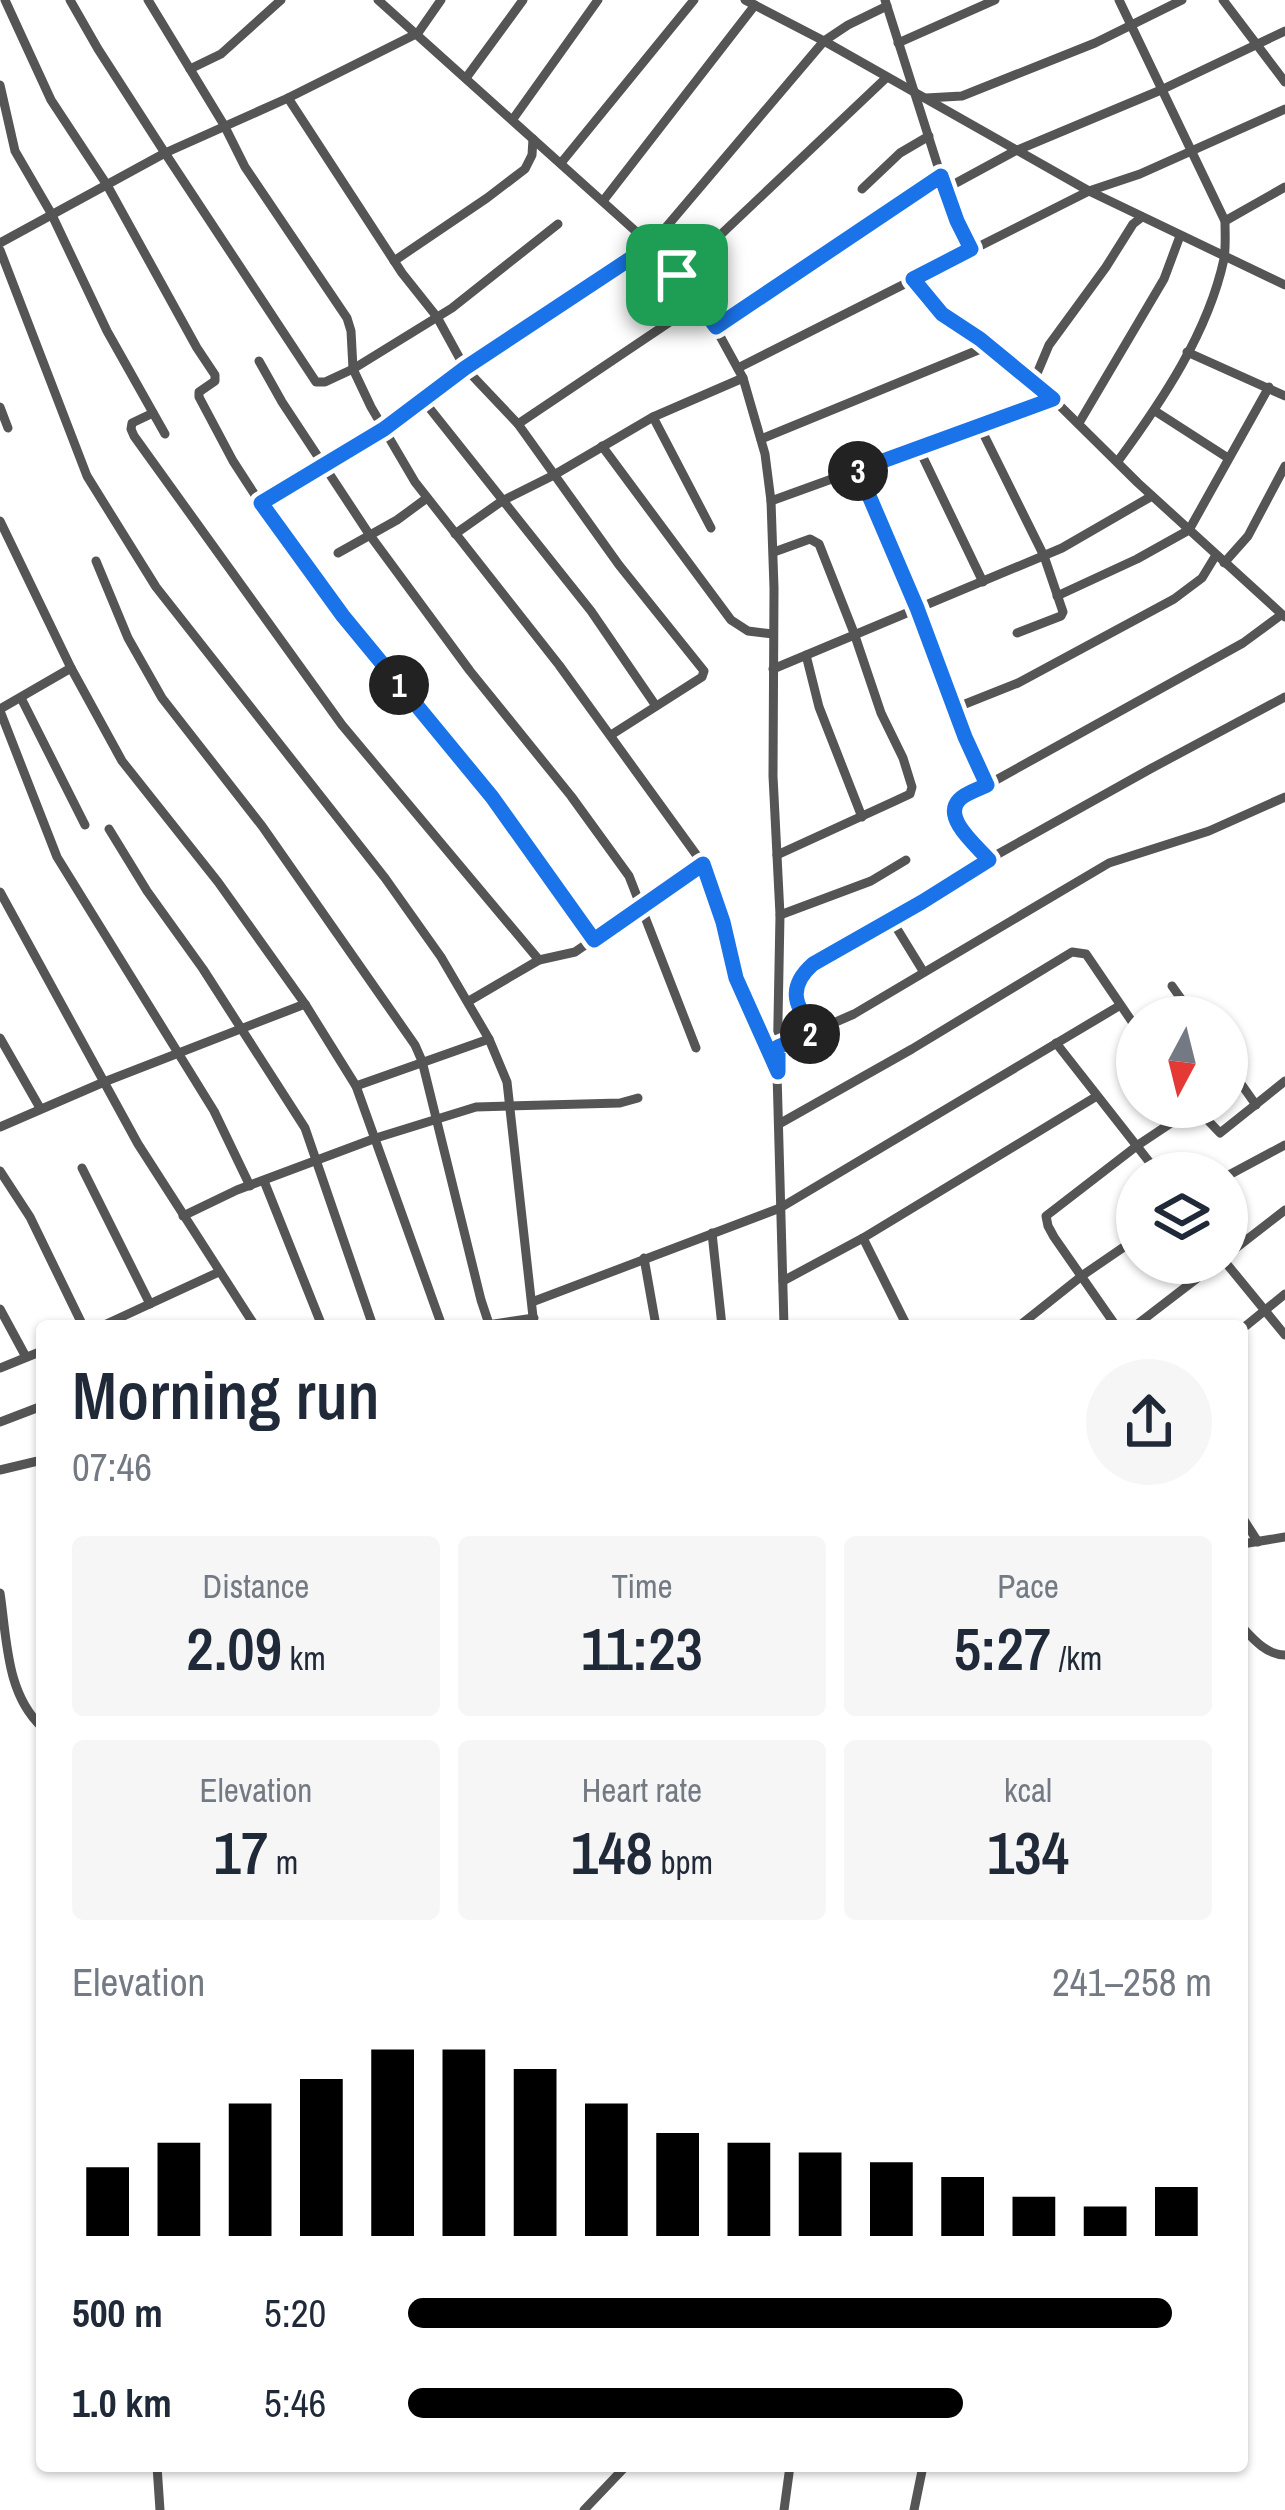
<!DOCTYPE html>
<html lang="en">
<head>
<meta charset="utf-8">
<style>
  body { margin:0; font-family:"Archivo Narrow",sans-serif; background:#f6f6f7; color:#1f2937; height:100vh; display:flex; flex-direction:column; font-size:45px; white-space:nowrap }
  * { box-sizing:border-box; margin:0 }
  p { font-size:39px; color:#747a83 }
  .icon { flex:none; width:66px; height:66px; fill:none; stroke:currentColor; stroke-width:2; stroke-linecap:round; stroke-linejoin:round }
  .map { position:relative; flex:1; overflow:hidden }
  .panel { position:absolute; left:36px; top:1320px; width:1212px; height:1152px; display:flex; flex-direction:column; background:#fff; border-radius:12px; box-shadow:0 3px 9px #0004 }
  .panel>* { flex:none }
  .needle { width:78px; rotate:187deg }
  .fabs { position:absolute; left:1116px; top:996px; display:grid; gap:24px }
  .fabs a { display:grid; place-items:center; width:132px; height:132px; border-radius:50%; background:#fff; box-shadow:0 3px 9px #0004; font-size:60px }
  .pin { position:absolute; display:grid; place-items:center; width:102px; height:102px; color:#fff; margin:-51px; border-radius:24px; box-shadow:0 6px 18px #0006 }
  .km { position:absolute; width:60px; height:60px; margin:-30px; border-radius:50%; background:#222; color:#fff; font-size:33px; line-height:60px; text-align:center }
  .round { display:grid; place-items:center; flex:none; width:126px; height:126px; border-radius:63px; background:#f6f6f7 }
  .head { display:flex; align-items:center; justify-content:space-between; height:204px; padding:0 36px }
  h1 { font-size:66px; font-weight:600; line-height:90px }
  .metrics { display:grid; grid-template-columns:repeat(3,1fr); gap:18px; height:204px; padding:12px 36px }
  .metrics div { display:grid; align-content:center; border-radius:12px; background:#f6f6f7; text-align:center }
  .metrics b { font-size:60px; font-weight:600 }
  .metrics small { font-size:33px; font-weight:400 }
  .metrics p { font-size:33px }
  .chart { height:336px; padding:24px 36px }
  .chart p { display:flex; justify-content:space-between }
  .chart svg { width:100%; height:216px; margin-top:12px; stroke:#000; stroke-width:6 }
  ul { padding:0 36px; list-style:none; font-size:39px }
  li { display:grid; grid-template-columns:192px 144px 1fr; align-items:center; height:90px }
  li i { height:30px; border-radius:15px; background:#000 }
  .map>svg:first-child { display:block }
</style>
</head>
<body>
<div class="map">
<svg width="1285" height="2510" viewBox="0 0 1285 2510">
  <rect width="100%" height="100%" fill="#fff"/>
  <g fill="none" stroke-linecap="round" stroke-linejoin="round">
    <g stroke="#555" stroke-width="9">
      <polyline points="5,0 51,100 107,185 197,348 215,375 215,381 199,392 199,397 233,461 266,512 343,616 492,797 594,941"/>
      <polyline points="70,0 98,49 165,153 316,382 325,382 353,369 452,308 558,224"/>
      <polyline points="148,0 224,125 245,167 347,318 351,331 353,369 371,407 415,482 559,665 703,864 723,923 736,978 774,1065"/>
      <polyline points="378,0 651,245 677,276 715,327 743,378 765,454 771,501 774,588 773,776 780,915 777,1073 784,1326"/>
      <polyline points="745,0 824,41 1089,191 1285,285"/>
      <polyline points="885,0 941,176 971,249"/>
      <polyline points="1223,0 1285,82"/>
      <polyline points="898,43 995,0"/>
      <polyline points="190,69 221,54 281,0"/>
      <polyline points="466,78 523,0"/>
      <polyline points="0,85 15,151 51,213 107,331 165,434"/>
      <polyline points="288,98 402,273 437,317 465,368 518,424 619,565 704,671 702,677 611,735"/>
      <polyline points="926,98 962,96 1095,43 1182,0"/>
      <polyline points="513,119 598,0"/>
      <polyline points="561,163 694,0"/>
      <polyline points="862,189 900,153 929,136"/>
      <polyline points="945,189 1015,151 1161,90 1285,31"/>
      <polyline points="603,201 755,5"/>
      <polyline points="1225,221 1285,187"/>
      <polyline points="0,243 165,153 288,98 418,33 441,0"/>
      <polyline points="0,250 87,476 156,587 385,878 441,957 489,1039 507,1082 534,1326"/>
      <polyline points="394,261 487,198 525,169 532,155 533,139"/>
      <polyline points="677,276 886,78"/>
      <polyline points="913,279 942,313 980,339 1053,399"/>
      <polyline points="715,327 941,176"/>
      <polyline points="1187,352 1285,396"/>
      <polyline points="259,361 282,402 369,534 470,671 571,796 629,876 696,1048"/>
      <polyline points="738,368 1089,191 1140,174 1285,109"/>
      <polyline points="1033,383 1049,345 1106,267 1133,224 1142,217"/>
      <polyline points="423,400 591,611 656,706"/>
      <polyline points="0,407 8,428"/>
      <polyline points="1155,411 1228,458"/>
      <polyline points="153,413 132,423 131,429 134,436 342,725 539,960"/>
      <polyline points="653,417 711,528"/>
      <polyline points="1079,423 1164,279 1180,236"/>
      <polyline points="518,424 698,303"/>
      <polyline points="980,427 1044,556 1063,612 1061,616 1017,633"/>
      <polyline points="761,439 988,346"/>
      <polyline points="602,446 731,620 748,631 773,634"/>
      <polyline points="919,449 983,582"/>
      <path d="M1118,461C1162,401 1208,333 1224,259C1226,247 1225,233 1225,221L1119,0"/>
      <polyline points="858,470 917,608 965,737 987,785"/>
      <polyline points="771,501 1053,399 1138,483 1285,617"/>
      <polyline points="261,503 384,429 465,368 651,245 824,41 848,25 887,6"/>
      <polyline points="0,521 71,668 122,761 218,882 305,1004 356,1086 442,1326"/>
      <polyline points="455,534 502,501 554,475 653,417 743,378"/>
      <polyline points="774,552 810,539 819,544 854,633 881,713 903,758 912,787 910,794 895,801 777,855"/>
      <polyline points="338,553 397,520 427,498"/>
      <polyline points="96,561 128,638 162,698 262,826 415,1045 422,1061 481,1300 489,1324"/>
      <polyline points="1224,563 1248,536 1285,466"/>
      <polyline points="1057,596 1137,559 1189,530 1269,387"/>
      <polyline points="806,655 819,707 862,817"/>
      <polyline points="773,669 1062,548 1152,496"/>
      <polyline points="21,698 85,825"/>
      <polyline points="955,708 1018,683 1174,599 1202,578 1216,555"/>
      <polyline points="0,709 71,668"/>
      <polyline points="0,711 57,857 214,1111 250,1186"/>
      <polyline points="109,829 147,891 203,969 305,1128 373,1326"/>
      <path d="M989,859C977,846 942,818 959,799C965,793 979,789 987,785L1243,643L1281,615"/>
      <polyline points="0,892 138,1144 255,1326"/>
      <polyline points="780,915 871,881 906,860"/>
      <polyline points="923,971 891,919 989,859 1152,768 1285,697"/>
      <polyline points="1172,986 1194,1017"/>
      <polyline points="469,1001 539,960 575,952 703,864"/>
      <path d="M816,1031C795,1008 787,988 813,964L891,919"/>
      <polyline points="0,1038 40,1108"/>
      <polyline points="1056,1043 1158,1173"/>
      <polyline points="778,1047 854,1014 1109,863 1209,831 1285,797"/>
      <polyline points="1227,1064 1256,1105"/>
      <polyline points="356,1086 489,1039"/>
      <polyline points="1195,1107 1220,1133 1285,1081"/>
      <polyline points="779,1124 912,1049 1072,952 1086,954 1137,1029"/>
      <polyline points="0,1127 104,1082 305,1004"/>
      <polyline points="82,1168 150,1304"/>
      <polyline points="0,1171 30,1217 83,1326"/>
      <polyline points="1227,1176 1285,1145"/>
      <polyline points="264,1181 322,1326"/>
      <polyline points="183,1216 237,1190 376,1138 476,1107 620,1103 638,1098"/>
      <polyline points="712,1233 722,1326"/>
      <polyline points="863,1238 907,1326"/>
      <polyline points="1227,1255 1285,1210"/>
      <polyline points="644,1258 656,1326"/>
      <polyline points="1226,1263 1285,1335"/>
      <polyline points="783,1281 863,1238 1097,1096"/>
      <polyline points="532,1302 780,1208 1119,1006"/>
      <polyline points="0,1309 26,1357"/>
      <polyline points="102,1326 219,1272"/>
      <polyline points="481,1326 534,1318"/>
      <polyline points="1019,1326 1083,1275 1137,1238"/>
      <polyline points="1116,1326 1054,1237 1048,1226 1046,1216 1138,1145 1195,1107"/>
      <polyline points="1135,1326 1217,1263"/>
      <polyline points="1242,1329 1285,1294"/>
      <polyline points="0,1368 42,1351"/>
      <polyline points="0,1422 42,1406"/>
      <polyline points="0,1470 42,1460"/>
      <polyline points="1242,1517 1258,1542"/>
      <polyline points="1242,1544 1285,1537"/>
      <path d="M0,1593C7,1639 6,1694 42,1727"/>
      <path d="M1242,1627C1253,1639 1267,1655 1285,1655"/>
      <polyline points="157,2466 160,2510"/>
      <polyline points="584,2510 626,2466"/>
      <polyline points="784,2510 790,2466"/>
      <polyline points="914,2510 923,2466"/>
    </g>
  </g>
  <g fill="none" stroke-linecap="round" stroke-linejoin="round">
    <defs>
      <path id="route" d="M941,176L957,221L971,249L913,279L942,314L980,339L1053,399L858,470L917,608L965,737L987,785C979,789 965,793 959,800C942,818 977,846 989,860L922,902L813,964C786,988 795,1008 816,1031L778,1047V1072L736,978L723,922L703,864L594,940L492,797L343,616L261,503L384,429L465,368L651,245L677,275L716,327Z"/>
    </defs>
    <use href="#route" stroke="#fff" stroke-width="24"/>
    <use href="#route" stroke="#1a73e8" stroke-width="15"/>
  </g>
</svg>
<div class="fabs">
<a><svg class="needle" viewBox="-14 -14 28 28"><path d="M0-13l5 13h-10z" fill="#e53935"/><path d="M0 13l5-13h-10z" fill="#747a83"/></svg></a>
<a><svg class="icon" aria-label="layers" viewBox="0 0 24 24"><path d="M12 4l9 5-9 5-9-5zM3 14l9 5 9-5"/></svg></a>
</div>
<div class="pin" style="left:677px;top:275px;background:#1e9e55"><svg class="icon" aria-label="arrive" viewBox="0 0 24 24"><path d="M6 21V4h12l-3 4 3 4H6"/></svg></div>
<b class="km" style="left:399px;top:685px">1</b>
<b class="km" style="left:810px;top:1034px">2</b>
<b class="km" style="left:858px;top:471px">3</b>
<section class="panel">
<div class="head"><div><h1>Morning run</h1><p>07:46</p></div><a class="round"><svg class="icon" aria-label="share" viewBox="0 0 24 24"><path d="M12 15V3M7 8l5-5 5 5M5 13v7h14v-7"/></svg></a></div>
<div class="metrics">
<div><p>Distance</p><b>2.09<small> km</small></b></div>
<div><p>Time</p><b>11:23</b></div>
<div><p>Pace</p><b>5:27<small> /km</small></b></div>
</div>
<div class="metrics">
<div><p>Elevation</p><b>17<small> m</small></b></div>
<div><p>Heart rate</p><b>148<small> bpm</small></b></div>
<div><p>kcal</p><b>134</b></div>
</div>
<div class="chart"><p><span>Elevation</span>241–258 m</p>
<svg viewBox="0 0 160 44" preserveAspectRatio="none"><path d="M5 44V30M15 44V25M25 44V17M35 44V12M45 44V6M55 44V6M65 44V10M75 44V17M85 44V23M95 44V25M105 44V27M115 44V29M125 44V32M135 44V36M145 44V38M155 44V34"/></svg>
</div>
<ul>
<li><b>500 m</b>5:20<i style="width:95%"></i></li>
<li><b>1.0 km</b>5:46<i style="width:69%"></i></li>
</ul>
</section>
</div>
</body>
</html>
